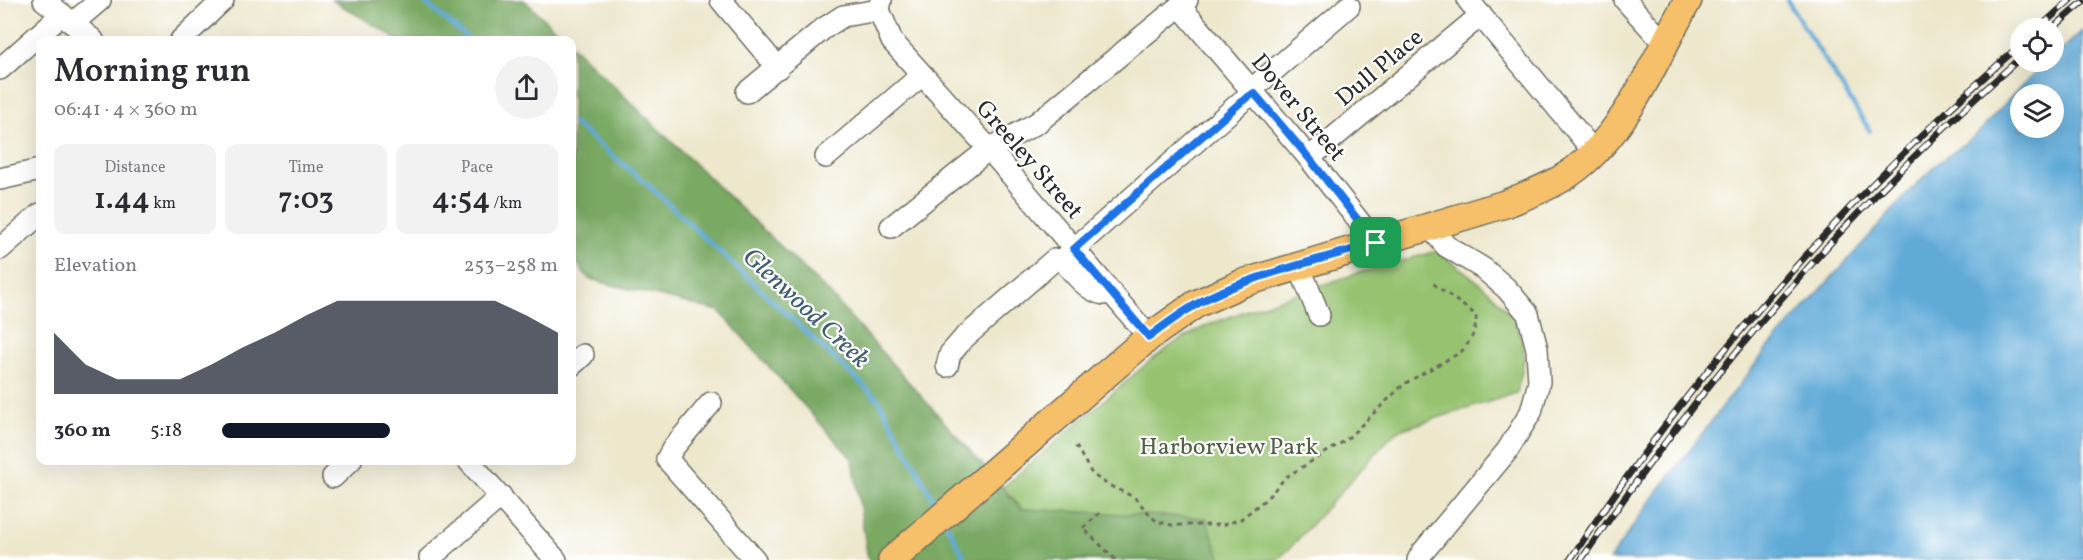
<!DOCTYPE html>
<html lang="en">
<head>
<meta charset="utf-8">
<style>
  body { margin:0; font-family:Vollkorn,serif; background:#f2f2f3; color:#2b2b33; height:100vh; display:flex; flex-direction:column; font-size:22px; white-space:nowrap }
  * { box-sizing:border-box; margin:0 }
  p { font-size:20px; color:#7c7c81 }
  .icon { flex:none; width:33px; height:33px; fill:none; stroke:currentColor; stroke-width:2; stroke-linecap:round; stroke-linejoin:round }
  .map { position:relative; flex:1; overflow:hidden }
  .drawer { position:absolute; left:36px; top:36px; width:540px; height:429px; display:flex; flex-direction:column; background:#fff; border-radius:12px; box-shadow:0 6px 24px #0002 }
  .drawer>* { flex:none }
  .fabs { position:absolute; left:2010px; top:18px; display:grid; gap:12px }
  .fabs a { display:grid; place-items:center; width:54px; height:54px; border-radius:50%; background:#fff; box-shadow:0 6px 24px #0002; font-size:30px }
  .pin { position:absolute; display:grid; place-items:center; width:51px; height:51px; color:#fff; margin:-26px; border-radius:12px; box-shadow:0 3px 9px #0006 }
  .round { display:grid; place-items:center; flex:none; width:63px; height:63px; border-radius:32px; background:#f2f2f3 }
  .summary { display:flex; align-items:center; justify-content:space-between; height:102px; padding:0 18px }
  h1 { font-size:33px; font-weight:600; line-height:45px }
  .figures { display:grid; grid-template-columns:repeat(3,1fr); gap:9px; height:102px; padding:6px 18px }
  .figures div { display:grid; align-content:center; border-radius:12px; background:#f2f2f3; text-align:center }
  .figures b { font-size:30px; font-weight:600 }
  .figures small { font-size:16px; font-weight:400 }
  .figures p { font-size:16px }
  .chart { height:168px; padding:12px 18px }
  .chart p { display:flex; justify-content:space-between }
  .chart svg { width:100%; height:108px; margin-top:6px; fill:#111827; opacity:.7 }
  ul { padding:0 18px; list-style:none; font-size:20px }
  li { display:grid; grid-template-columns:96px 72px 1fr; align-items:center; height:45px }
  li i { height:15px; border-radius:8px; background:#111827 }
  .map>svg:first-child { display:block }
</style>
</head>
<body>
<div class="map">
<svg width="2083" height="560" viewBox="0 0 2083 560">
  <rect width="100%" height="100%" fill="#fff"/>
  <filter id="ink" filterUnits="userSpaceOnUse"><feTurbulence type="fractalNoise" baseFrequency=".0167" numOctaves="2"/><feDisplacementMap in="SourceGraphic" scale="12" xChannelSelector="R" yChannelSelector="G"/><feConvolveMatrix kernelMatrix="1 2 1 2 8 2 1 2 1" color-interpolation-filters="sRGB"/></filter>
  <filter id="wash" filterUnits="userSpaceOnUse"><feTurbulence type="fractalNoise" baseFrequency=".008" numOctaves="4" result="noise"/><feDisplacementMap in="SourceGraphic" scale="24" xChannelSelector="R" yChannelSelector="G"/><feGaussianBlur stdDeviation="1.35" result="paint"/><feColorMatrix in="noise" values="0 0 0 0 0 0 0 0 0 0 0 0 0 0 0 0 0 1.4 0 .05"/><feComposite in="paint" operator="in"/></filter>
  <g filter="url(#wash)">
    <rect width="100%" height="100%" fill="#ede7cc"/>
    <path fill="#97c371" stroke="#61774e" stroke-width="1.5" d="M1437,251C1472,278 1522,306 1524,356C1524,367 1519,381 1517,393L1396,431L1289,549L1277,560H1004L980,507L1150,361L1178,341L1206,326L1245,311L1355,274Z"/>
    <g fill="#79a963" stroke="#526a47" stroke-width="1.5">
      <polygon points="332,0 524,0 566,40 395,40 389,34"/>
      <polygon points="572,46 829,293 1022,509 1206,518 1221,560 868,560 853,460 719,311 589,279 572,257"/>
    </g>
    <path fill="#60aad8" stroke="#466a82" stroke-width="1.5" fill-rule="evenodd" d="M2083,30V560H1609L1654,496L1767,349L1912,189L1937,164L1977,134L2022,85L2048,62H2054V57ZM2020,94H2054V128H2020Z"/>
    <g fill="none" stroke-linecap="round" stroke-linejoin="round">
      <g stroke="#60aad8" stroke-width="4.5">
        <polyline points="422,0 470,40"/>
        <polyline points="1787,0 1870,131"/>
        <polyline points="572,122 646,183 879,400 938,508"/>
        <polyline points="946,523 966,560"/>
      </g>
    </g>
  </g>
  <g filter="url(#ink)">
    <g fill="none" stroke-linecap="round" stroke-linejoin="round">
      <defs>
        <g id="minor">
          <polyline points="44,0 93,40"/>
          <polyline points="721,0 778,68"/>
          <polyline points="1468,0 1595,153"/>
          <polyline points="1625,0 1664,43"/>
          <polyline points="1180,6 1309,158 1376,243"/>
          <polyline points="879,10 892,41 989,149 1149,337"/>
          <polyline points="73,23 100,0"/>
          <polyline points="181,40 223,0"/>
          <polyline points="0,69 62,14"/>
          <polyline points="1251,90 1349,6"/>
          <polyline points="747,92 823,29 843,16 879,10 881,0"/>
          <polyline points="826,157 922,75"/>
          <polyline points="1309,158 1481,15"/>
          <polyline points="0,179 40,170"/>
          <polyline points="891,227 989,149 1037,123 1187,0"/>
          <polyline points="0,249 40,214"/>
          <polyline points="1074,249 1241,102 1254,93"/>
          <polyline points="1299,266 1319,315"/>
          <polyline points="572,365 583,355"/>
          <path d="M947,366L950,354L964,338L1054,260L1062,259C1072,271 1087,292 1104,294"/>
          <polyline points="711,403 673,448 667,459 755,560"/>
          <polyline points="468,460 556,560"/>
          <polyline points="333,477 351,460"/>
          <polyline points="430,558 501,496"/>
          <polyline points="1418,560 1422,553 1507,451 1531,412 1539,382 1537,349 1528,314 1507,289 1484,269 1446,246 1430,227"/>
        </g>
        <path id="major" d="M892,560L1149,337L1196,304L1243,283L1505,204C1532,193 1561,183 1583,163C1630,124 1658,53 1688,0"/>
      </defs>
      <use href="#minor" stroke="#6f6d63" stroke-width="24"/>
      <use href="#major" stroke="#6f6d63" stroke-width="30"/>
      <g stroke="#6f6d63" stroke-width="3" stroke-dasharray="4.5 4.5" stroke-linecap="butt">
        <path d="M1076,446L1092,474L1108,485L1134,497L1156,521L1171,525H1223L1241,519L1267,498L1286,477L1346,440L1404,384L1461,352C1471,341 1477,330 1476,315L1431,282"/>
        <polyline points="1100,513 1083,528 1116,560"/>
      </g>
      <use href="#minor" stroke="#fff" stroke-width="21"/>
      <use href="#major" stroke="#f6c06b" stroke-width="27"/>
      <defs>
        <g id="rail">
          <polyline points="2039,28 2070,0"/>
          <polyline points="2053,28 2083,2"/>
          <path d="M1570,560C1647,442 1735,332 1831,228C1890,163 1955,103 2020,45"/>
          <path d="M1581,560C1650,459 1725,361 1807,269C1873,194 1946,124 2020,58"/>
        </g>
      </defs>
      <use href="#rail" stroke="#2b2b2b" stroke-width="7"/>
      <use href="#rail" stroke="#fff" stroke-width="4.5" stroke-dasharray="14" stroke-linecap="butt"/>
    </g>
  </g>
  <g fill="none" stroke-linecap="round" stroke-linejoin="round" filter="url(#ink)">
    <defs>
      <path id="route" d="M1254,93L1309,158L1376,243C1325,258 1266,272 1218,293C1193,304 1171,320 1149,337L1074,249L1241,102Z"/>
    </defs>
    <use href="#route" stroke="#fff" stroke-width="12"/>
    <use href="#route" stroke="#1a73e8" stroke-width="8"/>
  </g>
  <g text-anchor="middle" stroke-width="4.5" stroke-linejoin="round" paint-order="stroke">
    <g font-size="24" fill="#2b2b2b" stroke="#fff">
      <text transform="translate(1379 67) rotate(-40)" y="8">Dull Place</text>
      <text transform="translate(1299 107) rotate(50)" y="8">Dover Street</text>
      <text transform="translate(1030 159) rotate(49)" y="8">Greeley Street</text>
    </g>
    <g font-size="24" fill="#516044" stroke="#fff">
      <text x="1229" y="454">Harborview Park</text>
    </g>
    <g font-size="26" font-style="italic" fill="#405e70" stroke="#fff">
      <text transform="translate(807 307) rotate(43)" y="9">Glenwood Creek</text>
    </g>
  </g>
</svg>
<div class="fabs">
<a><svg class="icon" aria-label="locate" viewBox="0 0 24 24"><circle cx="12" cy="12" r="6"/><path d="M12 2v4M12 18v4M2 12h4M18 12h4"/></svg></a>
<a><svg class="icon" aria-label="layers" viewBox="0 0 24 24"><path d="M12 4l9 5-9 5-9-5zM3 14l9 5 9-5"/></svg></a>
</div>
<div class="pin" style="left:1376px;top:243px;background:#1e9e55"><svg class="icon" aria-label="arrive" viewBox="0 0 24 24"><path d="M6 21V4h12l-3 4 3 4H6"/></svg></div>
<section class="drawer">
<div class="summary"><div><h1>Morning run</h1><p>06:41 · 4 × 360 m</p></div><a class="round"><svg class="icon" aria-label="share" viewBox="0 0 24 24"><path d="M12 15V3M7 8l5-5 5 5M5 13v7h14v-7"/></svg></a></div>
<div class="figures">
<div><p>Distance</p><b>1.44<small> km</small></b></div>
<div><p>Time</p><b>7:03</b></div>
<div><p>Pace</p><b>4:54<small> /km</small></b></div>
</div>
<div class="chart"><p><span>Elevation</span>253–258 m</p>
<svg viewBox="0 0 160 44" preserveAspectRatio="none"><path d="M0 44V19L10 32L20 38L30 38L40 38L50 32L60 25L70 19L80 12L90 6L100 6L110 6L120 6L130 6L140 6L150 12L160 19V44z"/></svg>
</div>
<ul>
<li><b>360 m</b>5:18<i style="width:50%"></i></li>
</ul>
</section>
</div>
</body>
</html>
